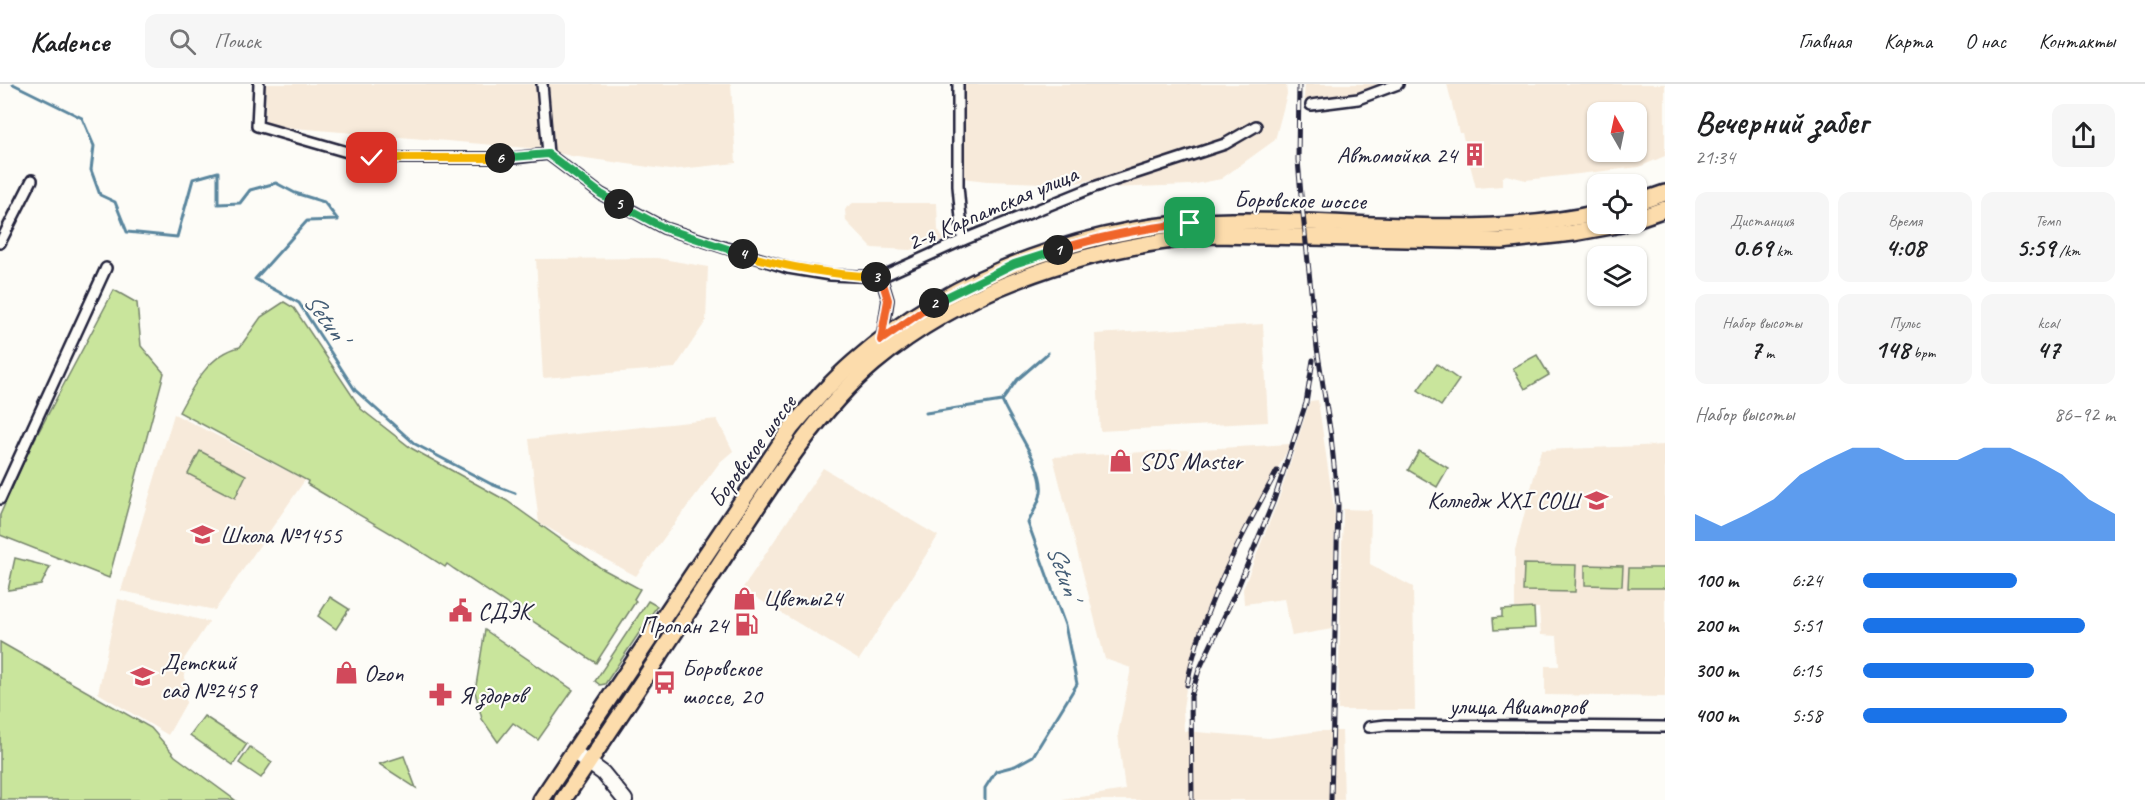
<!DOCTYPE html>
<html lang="ru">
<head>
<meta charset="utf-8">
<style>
  body { margin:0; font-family:Caveat,sans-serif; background:#f6f6f6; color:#202124; height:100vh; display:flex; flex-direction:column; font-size:22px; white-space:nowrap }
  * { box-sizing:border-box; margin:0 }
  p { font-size:20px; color:#757577 }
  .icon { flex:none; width:33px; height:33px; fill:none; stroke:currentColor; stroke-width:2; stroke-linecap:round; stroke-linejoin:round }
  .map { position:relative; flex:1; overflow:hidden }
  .panel { display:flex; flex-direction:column; background:#fff; width:480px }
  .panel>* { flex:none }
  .needle { width:39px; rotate:351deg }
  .fabs { position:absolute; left:1587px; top:18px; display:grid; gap:12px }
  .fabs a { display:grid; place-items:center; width:60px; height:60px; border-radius:12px; background:#fff; box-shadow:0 2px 4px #0004; font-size:30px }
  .pin { position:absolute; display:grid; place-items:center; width:51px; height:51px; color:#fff; margin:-26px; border-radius:12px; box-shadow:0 3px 9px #0006 }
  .km { position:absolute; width:30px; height:30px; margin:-15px; border-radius:50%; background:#222; color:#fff; font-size:16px; line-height:30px; text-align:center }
  .round { display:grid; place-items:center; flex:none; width:63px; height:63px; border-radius:12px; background:#f6f6f6 }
  .summary { display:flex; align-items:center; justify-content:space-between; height:102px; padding:0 30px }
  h1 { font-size:33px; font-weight:700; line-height:45px }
  .figures { display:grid; grid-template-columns:repeat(3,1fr); gap:9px; height:102px; padding:6px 30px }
  .figures div { display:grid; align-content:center; border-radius:12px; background:#f6f6f6; text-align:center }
  .figures b { font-size:26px; font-weight:700 }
  .figures small { font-size:16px; font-weight:400 }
  .figures p { font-size:16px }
  .chart { height:168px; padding:12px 30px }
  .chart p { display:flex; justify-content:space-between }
  .chart svg { width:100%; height:108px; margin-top:6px; fill:#1a73e8; opacity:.7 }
  ul { padding:0 30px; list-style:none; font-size:20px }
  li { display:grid; grid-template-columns:96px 72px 1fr; align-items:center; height:45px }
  li i { height:15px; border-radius:8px; background:#1a73e8 }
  header { display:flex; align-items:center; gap:36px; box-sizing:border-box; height:84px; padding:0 30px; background:#fff; border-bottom:2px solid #e0e0e0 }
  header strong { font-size:28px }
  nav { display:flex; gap:33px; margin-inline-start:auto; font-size:21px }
  .search { width:420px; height:54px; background:#f6f6f6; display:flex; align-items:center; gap:15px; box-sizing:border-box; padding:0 21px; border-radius:12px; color:#757577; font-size:22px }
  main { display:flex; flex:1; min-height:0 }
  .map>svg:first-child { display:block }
</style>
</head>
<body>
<header>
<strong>Kadence</strong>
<div class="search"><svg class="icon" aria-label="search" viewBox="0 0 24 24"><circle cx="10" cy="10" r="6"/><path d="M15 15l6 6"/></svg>Поиск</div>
<nav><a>Главная</a><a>Карта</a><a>О нас</a><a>Контакты</a></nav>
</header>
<main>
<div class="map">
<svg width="1665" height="716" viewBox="0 0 1665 716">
  <rect width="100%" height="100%" fill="#fdfcf7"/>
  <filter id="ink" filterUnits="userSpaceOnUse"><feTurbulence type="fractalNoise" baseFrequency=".0167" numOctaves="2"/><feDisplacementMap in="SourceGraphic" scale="12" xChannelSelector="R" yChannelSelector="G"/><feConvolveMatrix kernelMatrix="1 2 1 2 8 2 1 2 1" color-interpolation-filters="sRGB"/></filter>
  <g filter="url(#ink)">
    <g fill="#f7eada" fill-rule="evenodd">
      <polygon points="266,0 731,0 736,79 670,86 571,72 540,65 271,42 265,39"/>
      <polygon points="964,0 1286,0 1287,10 1275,56 1221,95 1191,101 1109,104 1103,95 1097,95 1070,100 987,97 961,94"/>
      <polygon points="1305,0 1381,0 1381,1 1310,27 1304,14"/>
      <path d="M1447,0H1665V72L1639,83L1526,96L1506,91L1502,94V102L1476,104L1462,49H1459ZM1598,28H1636V68H1598Z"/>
      <polygon points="853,119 937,119 938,146 944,156 910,166 872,164 846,137 845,126 847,123"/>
      <polygon points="657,174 708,183 706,237 675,284 543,294 536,175"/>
      <polygon points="1263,240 1268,338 1100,347 1095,250"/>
      <polygon points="1318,316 1335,432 1332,545 1292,552 1284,515 1244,520 1243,505 1279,414 1310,317"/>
      <polygon points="174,330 305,396 215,526 121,507"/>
      <polygon points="717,335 733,367 720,378 636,492 539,439 529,355"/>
      <polygon points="1291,360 1258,421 1205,534 1188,592 1183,624 1184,647 1269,654 1320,647 1342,647 1344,716 1062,716 1125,706 1118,650 1131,584 1105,575 1053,373"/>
      <polygon points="1665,361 1665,613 1545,611 1545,582 1559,582 1557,552 1541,551 1539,524 1515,524 1515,466 1541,366"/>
      <polygon points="823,384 938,452 859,576 742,505"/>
      <polygon points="1343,425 1371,426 1370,480 1413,503 1415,626 1338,626"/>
      <polygon points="118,515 209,538 184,575 186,619 168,651 98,609"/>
    </g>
    <g fill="#c9e59c" stroke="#76846c" stroke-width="1.5">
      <polygon points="114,206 137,219 141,262 164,289 109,494 0,451 0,431 29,366"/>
      <path d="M284,218L294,224L361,325L411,364L507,417L601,484L640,505L634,515L636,517L596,579L454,485L447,480L445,483C400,453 353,428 307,400L308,397L179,328C193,302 209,270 240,263L261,233Z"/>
      <polygon points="1537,271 1549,291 1525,305 1513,284"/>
      <polygon points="1437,280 1459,296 1441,322 1418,306"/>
      <polygon points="200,367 246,391 235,414 188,390"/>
      <polygon points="1419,367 1448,384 1437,403 1408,386"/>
      <polygon points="15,474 50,483 41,501 8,506"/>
      <polygon points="1524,480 1576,481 1575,508 1523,507"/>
      <polygon points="1585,481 1623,482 1622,502 1585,501"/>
      <polygon points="1629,484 1665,484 1665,504 1628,504"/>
      <polygon points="330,513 349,525 336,545 318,532"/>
      <polygon points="648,517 657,522 605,600 600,601 595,597"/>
      <polygon points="1534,524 1535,544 1494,546 1493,534 1502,533 1502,526"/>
      <polygon points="485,546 573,606 538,656 513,639 498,658 482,635 475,608"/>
      <polygon points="0,558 151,644 175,672 235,716 0,716"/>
      <polygon points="204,632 247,660 233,681 190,651"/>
      <polygon points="250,663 272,678 261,694 239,679"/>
      <polygon points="404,672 416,704 379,680"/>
    </g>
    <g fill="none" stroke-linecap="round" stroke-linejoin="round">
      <g stroke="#5a869e" stroke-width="3">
        <polyline points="13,0 82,34 94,62 91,86 100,111 115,118 127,148 177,153 193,95 218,88 218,120 240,119 250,106 276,99 295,109 324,118 338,136 307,137 255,195 299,219 355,306 415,360 491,400 515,409"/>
        <polyline points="1002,317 1017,296 1048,269"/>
        <path d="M926,329L1002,317C1012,341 1045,384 1041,408C1040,418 1032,430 1028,439L1065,541L1077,600L1033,672L1015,682L996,687L985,704V716"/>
      </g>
      <defs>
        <g id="street">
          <polyline points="259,0 257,42 368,74 514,74 548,70"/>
          <polyline points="542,0 548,70"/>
          <polyline points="958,0 958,102 963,156"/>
          <polyline points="1311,21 1358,15 1398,0"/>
          <polyline points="548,70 601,110 664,144 788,184 831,191 881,193 963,156 1094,103 1225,60 1256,42"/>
          <polyline points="0,159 32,96"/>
          <polyline points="881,193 888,216 882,255"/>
          <polyline points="0,415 106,184"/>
          <polyline points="1369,643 1386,641 1665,643"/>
        </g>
        <polyline id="secondary" points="574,668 603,689 625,716"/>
        <g id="primary">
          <polyline points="1636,119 1665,109"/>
          <polyline points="1636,135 1665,125"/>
          <path d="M541,716L791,344C811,321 831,298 854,278C956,188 1096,138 1232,137C1353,135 1477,156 1598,129"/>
          <path d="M563,716C618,636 671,554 724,473C766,409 816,328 874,279C969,200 1093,162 1214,151L1502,157L1573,149L1622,140"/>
        </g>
      </defs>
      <use href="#street" stroke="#22223b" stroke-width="14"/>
      <use href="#secondary" stroke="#22223b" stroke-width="18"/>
      <use href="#primary" stroke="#22223b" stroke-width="20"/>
      <use href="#street" stroke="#fdfcf7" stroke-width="9"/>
      <use href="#secondary" stroke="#fdfcf7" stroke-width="14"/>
      <use href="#primary" stroke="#fcdcac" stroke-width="15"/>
      <defs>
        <g id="rail">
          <polyline points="1299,0 1298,76 1301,111 1317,264 1331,352 1338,421 1331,716"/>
          <path d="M1187,601C1201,525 1240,455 1277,387"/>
          <polyline points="1192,716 1191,612 1199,586 1238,503 1274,416 1306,319 1313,276"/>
        </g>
      </defs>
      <use href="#rail" stroke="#22223b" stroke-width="5"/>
      <use href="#rail" stroke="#fdfcf7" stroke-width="3" stroke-dasharray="9" stroke-linecap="butt"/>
    </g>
  </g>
  <g fill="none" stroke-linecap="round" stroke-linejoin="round" filter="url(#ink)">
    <defs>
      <path id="split-1" d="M1058,166C1101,152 1145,144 1190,139"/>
      <polyline id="split-2" points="934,219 1014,180 1058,166"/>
      <polyline id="split-3" points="876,193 881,193 888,216 881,256 934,219"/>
      <path id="split-4" d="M743,170C787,184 829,190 876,193"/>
      <polyline id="split-5" points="619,120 664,144 743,170"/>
      <polyline id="split-6" points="500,74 548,70 601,110 619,120"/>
      <polyline id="split-7" points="372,74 500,74"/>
    </defs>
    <use href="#split-1" stroke="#fff" stroke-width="12"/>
    <use href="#split-2" stroke="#fff" stroke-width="12"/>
    <use href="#split-3" stroke="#fff" stroke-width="12"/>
    <use href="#split-4" stroke="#fff" stroke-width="12"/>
    <use href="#split-5" stroke="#fff" stroke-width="12"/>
    <use href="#split-6" stroke="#fff" stroke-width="12"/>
    <use href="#split-7" stroke="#fff" stroke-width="12"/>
    <use href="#split-1" stroke="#f0652b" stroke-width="8"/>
    <use href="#split-2" stroke="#22a559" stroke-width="8"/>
    <use href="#split-3" stroke="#f0652b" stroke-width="8"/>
    <use href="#split-4" stroke="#f5b400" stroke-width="8"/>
    <use href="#split-5" stroke="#22a559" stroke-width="8"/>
    <use href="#split-6" stroke="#22a559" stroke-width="8"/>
    <use href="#split-7" stroke="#f5b400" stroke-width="8"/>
  </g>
  <defs>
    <symbol id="building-bare" viewBox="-9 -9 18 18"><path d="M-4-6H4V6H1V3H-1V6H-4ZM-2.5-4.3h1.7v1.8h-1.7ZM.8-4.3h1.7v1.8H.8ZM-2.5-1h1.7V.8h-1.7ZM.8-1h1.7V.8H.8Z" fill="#d1495b" stroke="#fdfcf7" stroke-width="2.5" paint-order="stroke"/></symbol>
    <symbol id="shop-bare" viewBox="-9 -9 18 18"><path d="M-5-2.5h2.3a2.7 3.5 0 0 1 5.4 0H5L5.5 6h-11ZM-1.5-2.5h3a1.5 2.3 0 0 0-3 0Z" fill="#d1495b" stroke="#fdfcf7" stroke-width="2.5" paint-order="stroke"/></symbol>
    <symbol id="school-bare" viewBox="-9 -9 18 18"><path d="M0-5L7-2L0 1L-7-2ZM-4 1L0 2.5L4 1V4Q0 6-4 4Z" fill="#d1495b" stroke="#fdfcf7" stroke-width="2.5" paint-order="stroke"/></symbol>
    <symbol id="civic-bare" viewBox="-9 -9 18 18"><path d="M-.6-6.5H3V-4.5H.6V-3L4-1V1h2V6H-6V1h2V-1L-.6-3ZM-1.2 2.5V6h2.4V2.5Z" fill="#d1495b" stroke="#fdfcf7" stroke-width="2.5" paint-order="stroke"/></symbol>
    <symbol id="fuel-bare" viewBox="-9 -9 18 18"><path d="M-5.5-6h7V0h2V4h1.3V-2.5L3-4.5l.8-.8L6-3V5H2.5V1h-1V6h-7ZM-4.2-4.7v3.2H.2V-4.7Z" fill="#d1495b" stroke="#fdfcf7" stroke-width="2.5" paint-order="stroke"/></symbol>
    <symbol id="bus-bare" viewBox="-9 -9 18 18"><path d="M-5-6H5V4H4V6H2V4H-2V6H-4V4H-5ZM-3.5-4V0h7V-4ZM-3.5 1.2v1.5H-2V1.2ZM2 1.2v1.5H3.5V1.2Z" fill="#d1495b" stroke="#fdfcf7" stroke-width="2.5" paint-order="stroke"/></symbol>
    <symbol id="pharmacy-bare" viewBox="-9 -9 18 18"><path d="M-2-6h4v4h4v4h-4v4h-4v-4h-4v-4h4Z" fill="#d1495b" stroke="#fdfcf7" stroke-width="2.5" paint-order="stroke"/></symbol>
  </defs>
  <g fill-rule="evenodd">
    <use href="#building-bare" x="1458" y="54" width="33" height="33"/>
    <use href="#shop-bare" x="1104" y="360" width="33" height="33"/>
    <use href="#school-bare" x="1580" y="400" width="33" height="33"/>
    <use href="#school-bare" x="186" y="434" width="33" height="33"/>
    <use href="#shop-bare" x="728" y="498" width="33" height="33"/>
    <use href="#civic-bare" x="444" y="510" width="33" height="33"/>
    <use href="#fuel-bare" x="730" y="524" width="33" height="33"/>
    <use href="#shop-bare" x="330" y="572" width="33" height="33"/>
    <use href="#school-bare" x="126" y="576" width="33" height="33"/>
    <use href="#bus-bare" x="648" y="582" width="33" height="33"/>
    <use href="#pharmacy-bare" x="424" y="594" width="33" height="33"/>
  </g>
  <g text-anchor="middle" stroke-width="4.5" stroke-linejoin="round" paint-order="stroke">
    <g font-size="24" fill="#22223b" stroke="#fdfcf7" text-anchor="start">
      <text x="1457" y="79" text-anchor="end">Автомойка 24</text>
      <text x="1139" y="385">SDS Master</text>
      <text x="1579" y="424" text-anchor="end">Колледж XXI СОШ</text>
      <text x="220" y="459">Школа №1455</text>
      <text x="763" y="522">Цветы24</text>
      <text x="478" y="535">СДЭК</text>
      <text x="728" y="549" text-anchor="end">Пропан 24</text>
      <text x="161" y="586">Детский<tspan x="161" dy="28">сад №2459</tspan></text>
      <text x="682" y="592">Боровское<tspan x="682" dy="28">шоссе, 20</tspan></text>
      <text x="364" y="597">Ozon</text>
      <text x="459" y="619">Я здоров</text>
    </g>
    <g font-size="24" fill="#22223b" stroke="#fdfcf7">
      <text transform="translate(1300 116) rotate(1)" y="8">Боровское шоссе</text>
      <text transform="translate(992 124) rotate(-23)" y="8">2-я Карпатская улица</text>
      <text transform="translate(752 367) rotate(-54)" y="8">Боровское шоссе</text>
      <text x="1517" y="630">улица Авиаторов</text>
    </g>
    <g font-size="26" font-style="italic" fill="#435c75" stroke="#fdfcf7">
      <text transform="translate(326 233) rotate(53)" y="9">Setun'</text>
      <text transform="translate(1064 487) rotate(70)" y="9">Setun'</text>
    </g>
  </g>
</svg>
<div class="fabs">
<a><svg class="needle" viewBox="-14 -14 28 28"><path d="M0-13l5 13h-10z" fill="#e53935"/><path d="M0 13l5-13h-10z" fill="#757577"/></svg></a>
<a><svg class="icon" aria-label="locate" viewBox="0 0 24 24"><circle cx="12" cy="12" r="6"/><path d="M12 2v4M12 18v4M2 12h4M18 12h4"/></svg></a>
<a><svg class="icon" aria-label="layers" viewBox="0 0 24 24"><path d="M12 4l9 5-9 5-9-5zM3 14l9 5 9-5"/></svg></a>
</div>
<div class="pin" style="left:1190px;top:139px;background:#1e9e55"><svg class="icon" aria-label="arrive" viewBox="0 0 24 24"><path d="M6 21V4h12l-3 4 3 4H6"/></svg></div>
<div class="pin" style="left:372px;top:74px;background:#d93025"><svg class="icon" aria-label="check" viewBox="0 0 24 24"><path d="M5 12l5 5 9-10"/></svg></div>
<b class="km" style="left:1058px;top:166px">1</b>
<b class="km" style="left:934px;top:219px">2</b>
<b class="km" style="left:876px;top:193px">3</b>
<b class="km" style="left:743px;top:170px">4</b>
<b class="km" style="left:619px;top:120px">5</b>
<b class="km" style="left:500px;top:74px">6</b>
</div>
<section class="panel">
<div class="summary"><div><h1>Вечерний забег</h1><p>21:34</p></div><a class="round"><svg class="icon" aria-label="share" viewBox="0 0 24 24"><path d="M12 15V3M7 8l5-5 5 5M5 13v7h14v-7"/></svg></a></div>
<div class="figures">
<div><p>Дистанция</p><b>0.69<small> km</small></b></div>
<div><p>Время</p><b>4:08</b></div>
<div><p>Темп</p><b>5:59<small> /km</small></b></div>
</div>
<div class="figures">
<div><p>Набор высоты</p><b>7<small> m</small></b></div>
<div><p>Пульс</p><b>148<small> bpm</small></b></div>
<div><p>kcal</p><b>47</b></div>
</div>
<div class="chart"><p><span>Набор высоты</span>86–92 m</p>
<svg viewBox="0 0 160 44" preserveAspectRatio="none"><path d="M0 44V33L10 38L20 33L30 27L40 17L50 11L60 6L70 6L80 11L90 11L100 11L110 6L120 6L130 11L140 17L150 27L160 33V44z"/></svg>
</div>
<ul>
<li><b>100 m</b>6:24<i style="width:61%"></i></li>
<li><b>200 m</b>5:51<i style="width:88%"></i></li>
<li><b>300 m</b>6:15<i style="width:68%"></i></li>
<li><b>400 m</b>5:58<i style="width:81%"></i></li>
</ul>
</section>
</main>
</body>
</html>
